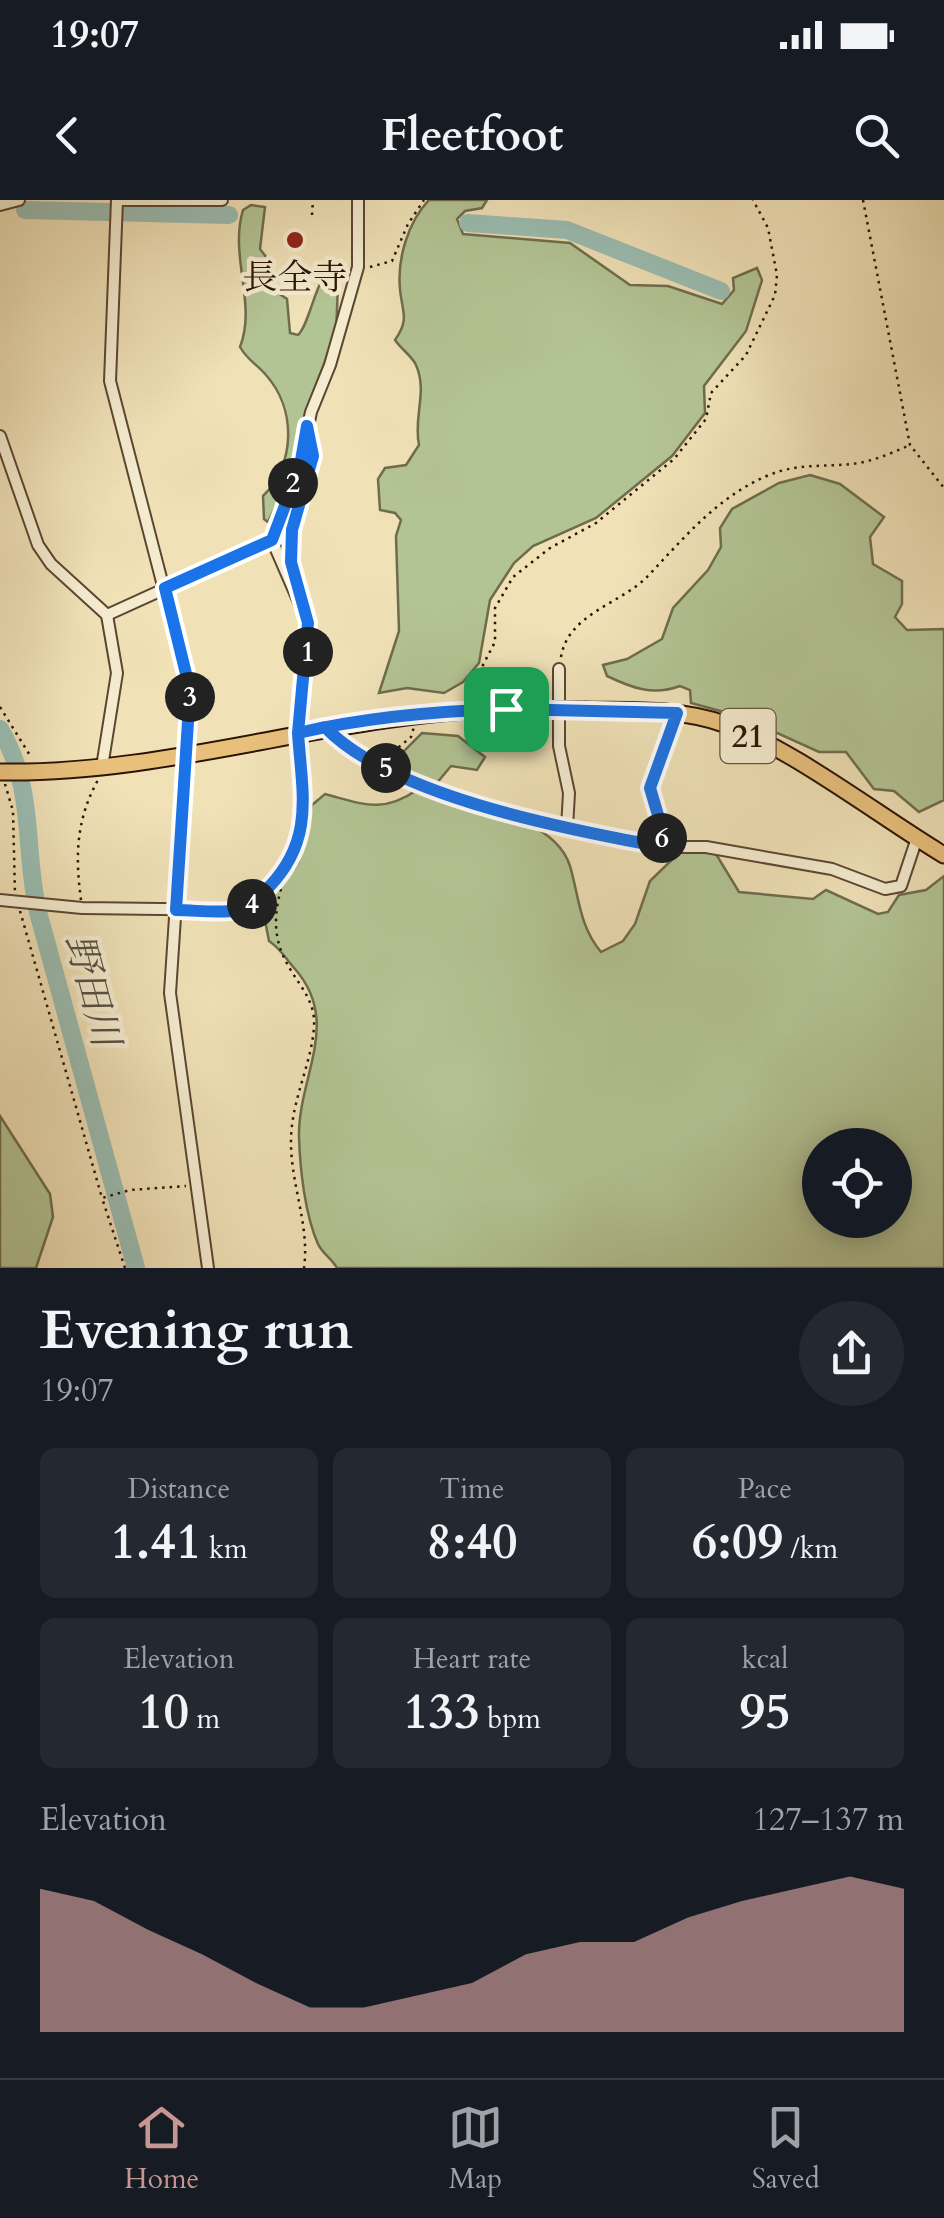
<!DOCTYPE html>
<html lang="en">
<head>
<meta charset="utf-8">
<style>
  body { margin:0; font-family:Cardo,"Noto Serif JP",serif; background:#242831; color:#f1f3f6; height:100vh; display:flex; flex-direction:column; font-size:38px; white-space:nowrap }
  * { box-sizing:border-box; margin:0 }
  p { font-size:32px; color:#9ea1a6 }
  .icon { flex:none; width:55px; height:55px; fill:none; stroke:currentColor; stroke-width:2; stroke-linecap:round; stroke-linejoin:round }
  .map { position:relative; height:1068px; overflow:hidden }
  .drawer { display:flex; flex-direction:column; background:#171b24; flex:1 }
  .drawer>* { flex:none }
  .buttons { position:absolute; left:802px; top:928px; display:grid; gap:20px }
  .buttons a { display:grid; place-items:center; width:110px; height:110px; border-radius:50%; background:#171b24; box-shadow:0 5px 25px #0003; font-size:50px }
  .pin { position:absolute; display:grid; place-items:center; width:85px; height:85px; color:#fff; margin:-42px; border-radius:20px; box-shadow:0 5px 15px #0006 }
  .km { position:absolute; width:50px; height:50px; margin:-25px; border-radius:50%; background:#222; color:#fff; font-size:28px; line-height:50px; text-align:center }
  .round { display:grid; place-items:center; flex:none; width:105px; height:105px; border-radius:52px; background:#242831 }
  .head { display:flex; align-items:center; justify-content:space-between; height:170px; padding:0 40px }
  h1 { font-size:55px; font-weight:700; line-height:75px }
  .metrics { display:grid; grid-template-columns:repeat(3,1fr); gap:15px; height:170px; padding:10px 40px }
  .metrics div { display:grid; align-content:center; border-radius:15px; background:#242831; text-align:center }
  .metrics b { font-size:50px; font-weight:700 }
  .metrics small { font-size:28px; font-weight:400 }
  .metrics p { font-size:28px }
  .chart { height:280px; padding:20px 40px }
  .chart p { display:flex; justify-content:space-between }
  .chart svg { width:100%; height:180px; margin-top:10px; fill:#c59692; opacity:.7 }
  .status { display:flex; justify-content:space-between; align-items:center; height:70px; padding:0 50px; background:#171b24; direction:ltr }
  .status svg { height:28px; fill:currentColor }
  header { display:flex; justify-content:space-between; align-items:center; height:130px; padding:0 40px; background:#171b24; font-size:45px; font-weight:700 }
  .tabs { display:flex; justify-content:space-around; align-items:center; height:140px; border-top:2px solid #363941; background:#171b24; font-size:28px; color:#9ea1a6 }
  .tabs a { display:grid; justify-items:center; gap:5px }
  .tabs .current { color:#c59692 }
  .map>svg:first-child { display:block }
</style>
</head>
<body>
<div class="status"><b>19:07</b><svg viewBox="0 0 49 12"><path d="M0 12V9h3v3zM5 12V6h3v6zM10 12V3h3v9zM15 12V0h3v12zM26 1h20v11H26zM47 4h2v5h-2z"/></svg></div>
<header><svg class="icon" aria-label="back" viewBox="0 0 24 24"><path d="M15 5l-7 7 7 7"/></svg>Fleetfoot<svg class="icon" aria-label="search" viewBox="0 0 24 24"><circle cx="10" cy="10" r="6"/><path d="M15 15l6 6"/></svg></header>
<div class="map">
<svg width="944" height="1068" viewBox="0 0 944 1068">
  <rect width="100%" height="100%" fill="#f0e1b7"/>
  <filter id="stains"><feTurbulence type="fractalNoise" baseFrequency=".002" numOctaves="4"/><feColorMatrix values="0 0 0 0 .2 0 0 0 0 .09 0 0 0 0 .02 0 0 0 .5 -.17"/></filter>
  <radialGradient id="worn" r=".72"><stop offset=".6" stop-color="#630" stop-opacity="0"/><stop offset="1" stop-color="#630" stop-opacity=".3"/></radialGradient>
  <g fill="#b3c494" stroke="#6e6c4c" stroke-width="2.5" fill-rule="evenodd">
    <path d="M429,0H487L482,8L465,11L457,19L463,34L570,43L630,85L668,86L722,104L734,90L733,78L757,68L762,80L746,131L704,186L705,213L672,256L596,318L533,346L514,363L490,400L479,463L463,482L444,493L407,488L379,493L399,431L396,336L401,320L395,313L380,310L378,279L385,268L406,265L419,245C413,217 428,192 416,165C412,156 401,149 395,140C410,119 402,112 400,89C397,59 408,22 429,0Z"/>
    <path d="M251,5L265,7L260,49L270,62L259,80L287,99L290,133L298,135C307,127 313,96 322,80L331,78L338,86L336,133L305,214L297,262L268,322L264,319L263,296C295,265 297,210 266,175C257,164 248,161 240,147C257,104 229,56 243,10Z"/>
    <path d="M810,275L840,284L884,317L870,337L873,364L902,381V404L895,417L907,430L944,429V600L919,612L894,591L874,589L846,552H819L742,517L691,503L690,490L680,486C653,496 632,488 607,476L603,465L627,459L662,439L673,408L708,370L721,347L720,328L732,309L779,283Z"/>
    <path d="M422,533L458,536L485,557L477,570L451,566L436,584L446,599C486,610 555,620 570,666C579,696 579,726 601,752L623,741L635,724L650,681L681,651L700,648L716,654L739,692L813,699L826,690L878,714L888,712L899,695L926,690L944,676V1068H337C332,1059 322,1053 318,1044C305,1015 300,969 299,937C298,876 342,823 295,769C285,758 281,749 269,741L262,705L266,695L295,668L312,605L325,594C363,604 382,614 417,590L414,578L397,566L399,556ZM820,945H895V1020H820Z"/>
    <polygon points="0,916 50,994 53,1017 36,1068 0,1068"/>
  </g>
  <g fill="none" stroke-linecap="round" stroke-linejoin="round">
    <g stroke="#9abdb2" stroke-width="18">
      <polyline points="25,10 229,15"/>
      <polyline points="468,23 567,30 721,91"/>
      <path d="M0,529C36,590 23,646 38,712L136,1068"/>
    </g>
    <defs>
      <g id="street">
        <polyline points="117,0 110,181 190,490 170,793 208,1068"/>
        <polyline points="121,0 222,0"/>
        <polyline points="0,5 19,0"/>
        <polyline points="0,236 38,345 51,364 107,415 272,340 300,265 311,212 330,165 358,67 358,0"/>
        <polyline points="559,469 559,546 569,593 567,628"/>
        <path d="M326,528C389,594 557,627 647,644L657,643L663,632L650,588L677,513"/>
        <polyline points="102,567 117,473 107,415"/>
        <polyline points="661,640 675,647 706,647 832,669 885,689 901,686 917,638"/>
        <polyline points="0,700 82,708 240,710 251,706 293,660 304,604 298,523 308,423 272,340"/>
      </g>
      <g id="primary">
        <path d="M586,510C631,511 680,508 724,524C793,549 879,616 944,655"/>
        <path d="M0,572C171,575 335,513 506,509"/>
      </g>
    </defs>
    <use href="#street" stroke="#5c4631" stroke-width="14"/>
    <use href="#primary" stroke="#2a1304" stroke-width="19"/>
    <g stroke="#2a1304" stroke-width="2.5" stroke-dasharray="2.5 5" stroke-linecap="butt">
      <polyline points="863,0 910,245 944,288"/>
      <polyline points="312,15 313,0"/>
      <polyline points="370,67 392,61 408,24 424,0"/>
      <polyline points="291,359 295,315 310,270"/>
      <path d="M561,457C568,414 620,404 647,377C684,338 718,296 769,275C801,262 827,268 859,263C876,260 894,252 910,245"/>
      <polyline points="505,497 496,492 476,492 472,486 495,442 495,408 513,377 550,348 596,323 674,259 706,219 711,193 746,155 775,95 777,75 768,28 753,0"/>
      <polyline points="0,507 31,557"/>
      <polyline points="387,557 411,537 414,527"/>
      <polyline points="5,584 13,611 15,694"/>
      <path d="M281,689C259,767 317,780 314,826C312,863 292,898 291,939C290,983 310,1025 304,1068"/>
      <path d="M81,700C75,655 76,619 99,578"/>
      <polyline points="20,711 102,998"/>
      <polyline points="125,1068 102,998 130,990 186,986"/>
    </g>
    <use href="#street" stroke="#f5ecd0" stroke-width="10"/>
    <use href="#primary" stroke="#e8c07c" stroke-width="15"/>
    <defs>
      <polyline id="primary-bridge" points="506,509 586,510"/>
    </defs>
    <use href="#primary-bridge" stroke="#2a1304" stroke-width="19" stroke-linecap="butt"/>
    <use href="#primary-bridge" stroke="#e8c07c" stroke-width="15"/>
  </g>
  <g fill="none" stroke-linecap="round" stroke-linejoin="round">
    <defs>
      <path id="route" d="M506,509C436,511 367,517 298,533L308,423L291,362L292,330L313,256L307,226L300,266L272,340L165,388L190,490L176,710C196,710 219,714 239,710C252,707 260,696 269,687C315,639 302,593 298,533L325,527C389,594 556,627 647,644L661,640L663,632L650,588L677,513L506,509"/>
    </defs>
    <use href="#route" stroke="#fff" stroke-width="20"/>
    <use href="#route" stroke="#1a73e8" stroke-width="12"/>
  </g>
  <circle fill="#8f2418" stroke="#f5ecd0" stroke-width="4" cx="295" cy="40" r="10"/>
  <g text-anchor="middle" stroke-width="9" stroke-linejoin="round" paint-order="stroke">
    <rect fill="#f5ecd0" stroke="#675441" stroke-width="2.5" x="720.5" y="509" width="55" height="54" rx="8"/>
    <g font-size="32" font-weight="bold" fill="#2a1304">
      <text x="748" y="547">21</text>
    </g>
    <g font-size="35" fill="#2a1304" stroke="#f5ecd0">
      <text x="295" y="89">長全寺</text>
    </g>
    <g font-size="38" font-style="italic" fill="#514e41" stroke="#f5ecd0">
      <text transform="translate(93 790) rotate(75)" y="13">野田川</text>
    </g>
  </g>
  <rect width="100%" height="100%" filter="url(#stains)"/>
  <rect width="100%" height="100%" fill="url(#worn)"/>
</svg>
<div class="buttons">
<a><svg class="icon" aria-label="locate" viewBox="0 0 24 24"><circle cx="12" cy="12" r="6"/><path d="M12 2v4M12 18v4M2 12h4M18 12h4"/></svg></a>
</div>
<div class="pin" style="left:506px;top:509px;background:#1e9e55"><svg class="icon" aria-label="arrive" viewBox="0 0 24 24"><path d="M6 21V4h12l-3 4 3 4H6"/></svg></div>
<b class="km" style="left:308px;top:452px">1</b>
<b class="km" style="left:293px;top:283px">2</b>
<b class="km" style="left:190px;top:497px">3</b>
<b class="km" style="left:252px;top:704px">4</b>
<b class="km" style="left:386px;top:568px">5</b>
<b class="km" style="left:662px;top:638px">6</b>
</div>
<section class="drawer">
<div class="head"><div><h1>Evening run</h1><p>19:07</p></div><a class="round"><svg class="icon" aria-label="share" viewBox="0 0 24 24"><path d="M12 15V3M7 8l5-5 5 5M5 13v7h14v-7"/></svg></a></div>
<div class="metrics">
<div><p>Distance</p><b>1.41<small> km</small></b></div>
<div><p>Time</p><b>8:40</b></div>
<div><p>Pace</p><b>6:09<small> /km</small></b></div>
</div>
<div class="metrics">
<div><p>Elevation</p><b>10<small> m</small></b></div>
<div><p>Heart rate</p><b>133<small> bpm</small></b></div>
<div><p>kcal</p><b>95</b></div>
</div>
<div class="chart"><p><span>Elevation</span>127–137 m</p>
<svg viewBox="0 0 160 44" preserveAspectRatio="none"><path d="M0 44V9L10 12L20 19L30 25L40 32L50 38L60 38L70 35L80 32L90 25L100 22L110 22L120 16L130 12L140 9L150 6L160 9V44z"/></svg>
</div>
</section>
<nav class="tabs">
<a class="current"><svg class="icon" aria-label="home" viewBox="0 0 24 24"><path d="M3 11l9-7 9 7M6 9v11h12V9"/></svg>Home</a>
<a><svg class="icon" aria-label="map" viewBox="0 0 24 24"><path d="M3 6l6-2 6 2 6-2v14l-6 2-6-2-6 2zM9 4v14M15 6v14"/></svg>Map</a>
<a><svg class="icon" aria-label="saved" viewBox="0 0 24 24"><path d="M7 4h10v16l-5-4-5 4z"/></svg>Saved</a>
</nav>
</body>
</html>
